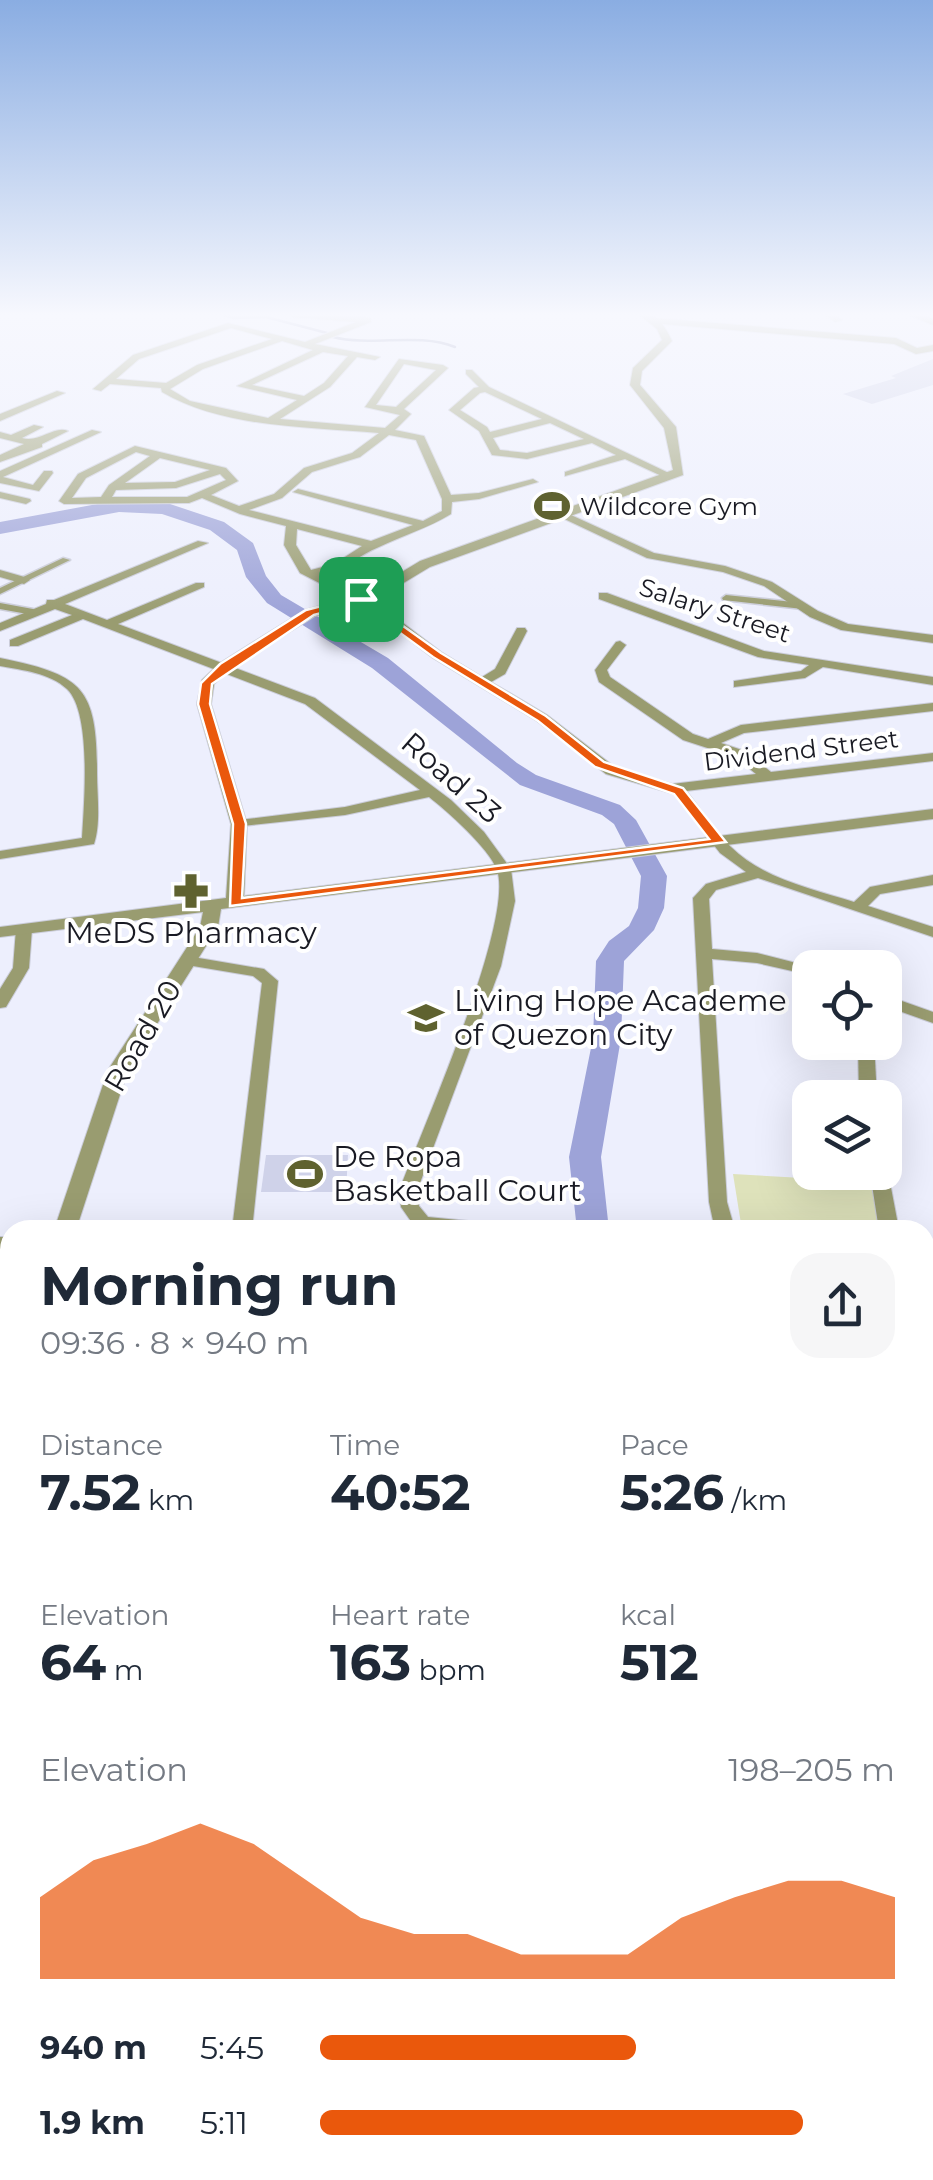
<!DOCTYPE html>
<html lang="en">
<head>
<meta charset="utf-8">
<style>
  body { margin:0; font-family:Montserrat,sans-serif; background:#f6f6f7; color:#1f2937; height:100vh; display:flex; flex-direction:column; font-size:38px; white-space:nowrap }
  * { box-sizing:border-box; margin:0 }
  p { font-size:32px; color:#747a83 }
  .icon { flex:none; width:55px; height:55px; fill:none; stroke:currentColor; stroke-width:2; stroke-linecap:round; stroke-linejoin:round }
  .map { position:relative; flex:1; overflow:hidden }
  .drawer { position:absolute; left:0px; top:1220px; width:935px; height:960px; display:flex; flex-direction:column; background:#fff; border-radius:30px 30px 0 0; box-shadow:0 10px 40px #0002 }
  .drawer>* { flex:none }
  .controls { position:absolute; left:792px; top:950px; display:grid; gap:20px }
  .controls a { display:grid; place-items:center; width:110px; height:110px; border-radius:20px; background:#fff; box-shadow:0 10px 40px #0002; font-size:50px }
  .pin { position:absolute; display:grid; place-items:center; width:85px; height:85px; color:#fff; margin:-42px; border-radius:20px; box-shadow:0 5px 15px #0006 }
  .round { display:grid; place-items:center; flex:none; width:105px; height:105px; border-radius:30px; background:#f6f6f7 }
  .summary { display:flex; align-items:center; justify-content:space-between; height:170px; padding:0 40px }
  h1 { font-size:55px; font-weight:700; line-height:75px }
  .figures { display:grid; grid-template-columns:repeat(3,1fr); gap:15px; height:170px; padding:10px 40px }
  .figures div { display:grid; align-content:center }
  .figures b { font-size:50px; font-weight:700 }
  .figures small { font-size:28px; font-weight:400 }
  .figures p { font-size:28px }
  .chart { height:280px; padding:20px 40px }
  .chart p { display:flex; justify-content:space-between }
  .chart svg { width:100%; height:180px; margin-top:10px; fill:#ea580c; opacity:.7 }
  ul { padding:0 40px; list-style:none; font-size:32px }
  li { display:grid; grid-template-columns:160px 120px 1fr; align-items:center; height:75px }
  li i { height:25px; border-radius:12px; background:#ea580c }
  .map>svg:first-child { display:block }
</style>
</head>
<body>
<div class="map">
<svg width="933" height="2180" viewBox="0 0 933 2180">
  <rect width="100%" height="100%" fill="#edeffd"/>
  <polygon fill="#dee2bb" points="733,1174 875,1182 883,1230 742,1230"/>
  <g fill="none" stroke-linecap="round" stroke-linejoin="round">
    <g stroke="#757aa2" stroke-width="2.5">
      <polyline points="215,312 234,318 266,317 327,333"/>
      <path d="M333,337C373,347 417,332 455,347"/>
    </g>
    <g fill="#9da3d8" fill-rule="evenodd">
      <polygon points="119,500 164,502 224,522 253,543 266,576 281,595 388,658 517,763 536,775 620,805 636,820 667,876 664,908 654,930 624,961 621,1038 601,1157 609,1230 577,1230 569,1157 593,1038 596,961 609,941 629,926 638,908 641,876 614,824 602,815 520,785 372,668 267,603 246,577 237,550 210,530 162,514 119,512 0,534 0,522"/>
      <polygon points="925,1595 933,1597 933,1631 925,1629"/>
    </g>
  </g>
  <g fill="#cfd2e9">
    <polygon points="933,359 933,385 872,404 843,394 896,378 891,376"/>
    <polygon points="266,1155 348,1155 346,1192 261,1192"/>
  </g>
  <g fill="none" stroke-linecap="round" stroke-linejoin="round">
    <defs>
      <g id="pedestrian">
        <polygon points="63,558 70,560 0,594 0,588"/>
        <polygon points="726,595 803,603 807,606 803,609 723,600 722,598"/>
        <polygon points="0,603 33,609 37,612 33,615 0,609"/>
      </g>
      <g id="minor">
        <path d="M292,312L371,318V322L315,344L380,357L375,360L357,357L330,387L280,419L385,428L400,415L365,407L399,359L443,365L448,368L446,370L404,409L411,414L395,430L424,436L451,495L479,493L533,479L538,482L479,499L452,502L451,514C428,528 404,535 379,547C359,555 344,570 323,576L374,601L441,652L482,677L495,669L517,628H525L527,631L505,674L491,682L547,715L616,768L672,784L756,774L735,757L683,740L599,682L595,670L616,642L620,641L626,645L607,670L610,677L693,734L708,739L741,725L933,703V711L744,733L721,743L745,751L771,772L933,753V761L686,791C701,809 714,831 731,847C763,879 813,889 854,902L870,887L933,875V885L880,894L868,906L933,927V937L758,878L716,890L709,899L712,949L757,953L816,968H810V975L757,963L712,959L727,1202L735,1230H715L709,1202L693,898L706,884L746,872L720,853L674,794L606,774L537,721L433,658L366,607L300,573L284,545L286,526L240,514L202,498L189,503L64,504L59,501L78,474L135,446L226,468L238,481L211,495L239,506L274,494L304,468L352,453L379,433C310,427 222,428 162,392L161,388L110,384L101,391L93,389L133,355L228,323L305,342L356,322L293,317L289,314ZM231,328L272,339L197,365L166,383L116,379L139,359ZM282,341L313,350L237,386L297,400L268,418L190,401L170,389L203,369ZM323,352L348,356L324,383L304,396L252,385ZM404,364L436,370L396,407L376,405ZM389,435L416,440L442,499V511L423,521L298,489L293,492L413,525L371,541L249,510L282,498L312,472L360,457ZM136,452L150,456L109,485L101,497L72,498L86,478ZM160,458L210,470L175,482L125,483ZM220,474L226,480L187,497H112L116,490L176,488ZM297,529L362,546L334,564L311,570L296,545Z"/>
        <polygon points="821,312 831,312 842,320 835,322"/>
        <polygon points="902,312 913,312 933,319 933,325"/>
        <polygon points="654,318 896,338 917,348 933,345 933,351 916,354 894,344 651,323"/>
        <path d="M466,370H472L489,387L675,476L666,478L625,459L565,476V472L616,455L592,443L527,459L492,455L479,431L449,410L474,388L479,387L466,374ZM485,392L542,419L490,432L487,427L460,410L480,393ZM550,423L584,439L527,453L500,450L493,438Z"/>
        <polygon points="57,391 65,393 0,421 0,414"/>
        <path d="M34,425L43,427L22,438C40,443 54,425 68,431L42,444V447L0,462V455L24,444L0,438V432L11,435Z"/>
        <polygon points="92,430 101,432 3,477 33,485 44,471 52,471 53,473 39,491 0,483 0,471"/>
        <polygon points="0,492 30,499 31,501 26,504 0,498"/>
        <polygon points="560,510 654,553 725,566 772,582 818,611 848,624 933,635 933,643 841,630 810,617 764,586 723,572 647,558 556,515 555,513"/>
        <path d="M198,541L208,543L65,604L107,620L196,583H204V587L118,624L315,698L451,800L484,832L511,869L515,901L501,966L417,1191L419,1206L428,1217L499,1224L509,1230L415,1227L401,1207L399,1191C421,1132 515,921 497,870C489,848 447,811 429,797L345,815L234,827L232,824L239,820L345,807L420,790L305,704L83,619L18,646H10V640L72,615L55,609L0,631V623L46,604L47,600H54Z"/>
        <polygon points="0,570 28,578 30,580 24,584 0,577"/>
        <polygon points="599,593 607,593 764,651 933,677 933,685 823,667 805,678 734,687 734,681 801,671 809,665 758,657 599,599"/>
        <path d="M0,658C82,675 97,686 97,773C97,796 101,823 94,844L0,859V851L82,838C84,804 92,713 67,689C50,673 22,670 0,666Z"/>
        <polygon points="24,924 32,929 29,968 6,1007 0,1008 0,989 13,968 16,929"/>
        <polygon points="187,956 264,969 278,981 252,1230 232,1230 262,983 253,976 181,964 179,961 181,958"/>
        <polygon points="885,995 933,1012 933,1023 885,1006"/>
        <polygon points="858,1042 874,1042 877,1098 859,1098"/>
        <polygon points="885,1168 888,1172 899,1230 879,1230 870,1172 885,1172"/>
        <rect x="0" y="1237" width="10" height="12"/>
        <polygon points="925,1422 933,1423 933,1439 925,1438"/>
        <polygon points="925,1448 933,1451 933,1492 925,1489"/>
        <polygon points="10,1460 10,1476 0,1478 0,1462"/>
        <polygon points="933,1763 933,1785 925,1787 925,1765"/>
        <polygon points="10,2024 10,2052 2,2055 0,2028"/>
      </g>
      <g id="tertiary">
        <path d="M636,312C655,311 665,325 672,341L642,371L640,385L676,427L683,475L430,567L377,599L315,616L230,669L214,684L211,704L247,824L244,896L933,809V819L221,909L218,927L128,1070L76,1230H54L108,1070L200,927L203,912L0,937V927L226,898L231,824L197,704L202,680L220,663L305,610L367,593L420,561L673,470L664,428L630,385L633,368L662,340L657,329Z"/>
        <polygon points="241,2170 275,2170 278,2180 244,2180"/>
      </g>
    </defs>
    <use href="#pedestrian" stroke="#cbcdda" stroke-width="3"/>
    <use href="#minor" stroke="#cbcdda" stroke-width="2"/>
    <use href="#tertiary" stroke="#cbcdda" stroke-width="2"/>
    <use href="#pedestrian" fill="#999c70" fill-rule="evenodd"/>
    <use href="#minor" fill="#999c70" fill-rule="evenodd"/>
    <use href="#tertiary" fill="#999c70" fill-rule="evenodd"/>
  </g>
  <linearGradient id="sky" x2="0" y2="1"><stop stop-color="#8aade2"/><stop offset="0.51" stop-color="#f7f8fe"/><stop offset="1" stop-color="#f7f8fe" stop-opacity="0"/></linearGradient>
  <rect width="933" height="617" fill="url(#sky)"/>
  <path fill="#ea580c" stroke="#fff" stroke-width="2.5" fill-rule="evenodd" d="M361,596L441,653L546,716L604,762L683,788L726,842L230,906L233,824L198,704L201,683L220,664L306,610ZM359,603L433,657L538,721L595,767L674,794L709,839L242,898L246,824L210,704L212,684L314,615Z"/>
  <defs>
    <symbol id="stadium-bare" viewBox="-9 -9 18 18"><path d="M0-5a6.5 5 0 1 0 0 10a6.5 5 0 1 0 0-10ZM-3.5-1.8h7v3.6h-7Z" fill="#5f622f" stroke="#fff" stroke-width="2.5" paint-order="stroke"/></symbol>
    <symbol id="pharmacy-bare" viewBox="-9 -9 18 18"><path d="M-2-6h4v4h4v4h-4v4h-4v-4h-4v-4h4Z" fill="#5f622f" stroke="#fff" stroke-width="2.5" paint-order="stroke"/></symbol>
    <symbol id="school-bare" viewBox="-9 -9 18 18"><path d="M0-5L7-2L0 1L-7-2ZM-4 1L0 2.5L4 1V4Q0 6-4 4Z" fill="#5f622f" stroke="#fff" stroke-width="2.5" paint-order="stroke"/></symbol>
  </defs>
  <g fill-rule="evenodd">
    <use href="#stadium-bare" x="527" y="481" width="50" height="50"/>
    <use href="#pharmacy-bare" x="166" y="866" width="50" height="50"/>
    <use href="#school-bare" x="401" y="993" width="50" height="50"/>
    <use href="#stadium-bare" x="280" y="1149" width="50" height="50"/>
  </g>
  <g text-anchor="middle" stroke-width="8" stroke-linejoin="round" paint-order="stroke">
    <g font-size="25" fill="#191a23" stroke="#fff" text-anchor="start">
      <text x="580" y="515">Wildcore Gym</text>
    </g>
    <g font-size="25" fill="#191a23" stroke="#fff">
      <text transform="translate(715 610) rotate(18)" y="9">Salary Street</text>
      <text transform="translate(801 750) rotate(-7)" y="9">Dividend Street</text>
    </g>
    <g font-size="30" fill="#191a23" stroke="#fff">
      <text transform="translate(451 778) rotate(41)" y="10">Road 23</text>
      <text transform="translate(143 1036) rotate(-60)" y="10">Road 20</text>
    </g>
    <g font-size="30" fill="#191a23" stroke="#fff" text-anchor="start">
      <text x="191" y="943" text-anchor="middle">MeDS Pharmacy</text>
      <text x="454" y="1011">Living Hope Academe<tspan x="454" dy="34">of Quezon City</tspan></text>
      <text x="333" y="1167">De Ropa<tspan x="333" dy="34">Basketball Court</tspan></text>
    </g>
  </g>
</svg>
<div class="controls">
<a><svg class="icon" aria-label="locate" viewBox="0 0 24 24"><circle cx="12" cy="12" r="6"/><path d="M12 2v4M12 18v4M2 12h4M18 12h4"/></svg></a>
<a><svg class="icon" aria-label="layers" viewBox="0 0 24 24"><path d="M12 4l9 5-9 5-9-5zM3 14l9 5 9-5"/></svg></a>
</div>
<div class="pin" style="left:361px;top:599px;background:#1e9e55"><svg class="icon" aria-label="arrive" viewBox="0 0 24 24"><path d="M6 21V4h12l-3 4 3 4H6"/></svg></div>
<section class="drawer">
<div class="summary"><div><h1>Morning run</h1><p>09:36 · 8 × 940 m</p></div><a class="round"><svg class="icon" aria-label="share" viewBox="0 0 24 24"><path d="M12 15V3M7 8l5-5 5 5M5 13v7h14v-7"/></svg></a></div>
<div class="figures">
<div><p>Distance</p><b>7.52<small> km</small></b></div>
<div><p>Time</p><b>40:52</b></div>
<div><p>Pace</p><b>5:26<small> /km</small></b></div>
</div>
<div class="figures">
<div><p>Elevation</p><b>64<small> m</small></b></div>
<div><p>Heart rate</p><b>163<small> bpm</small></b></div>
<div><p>kcal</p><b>512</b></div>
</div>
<div class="chart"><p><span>Elevation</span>198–205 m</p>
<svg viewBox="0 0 160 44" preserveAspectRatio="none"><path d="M0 44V24L10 15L20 11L30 6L40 11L50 20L60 29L70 33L80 33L90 38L100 38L110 38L120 29L130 24L140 20L150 20L160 24V44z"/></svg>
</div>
<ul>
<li><b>940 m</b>5:45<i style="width:55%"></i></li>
<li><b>1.9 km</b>5:11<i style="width:84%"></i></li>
</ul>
</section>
</div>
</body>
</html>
